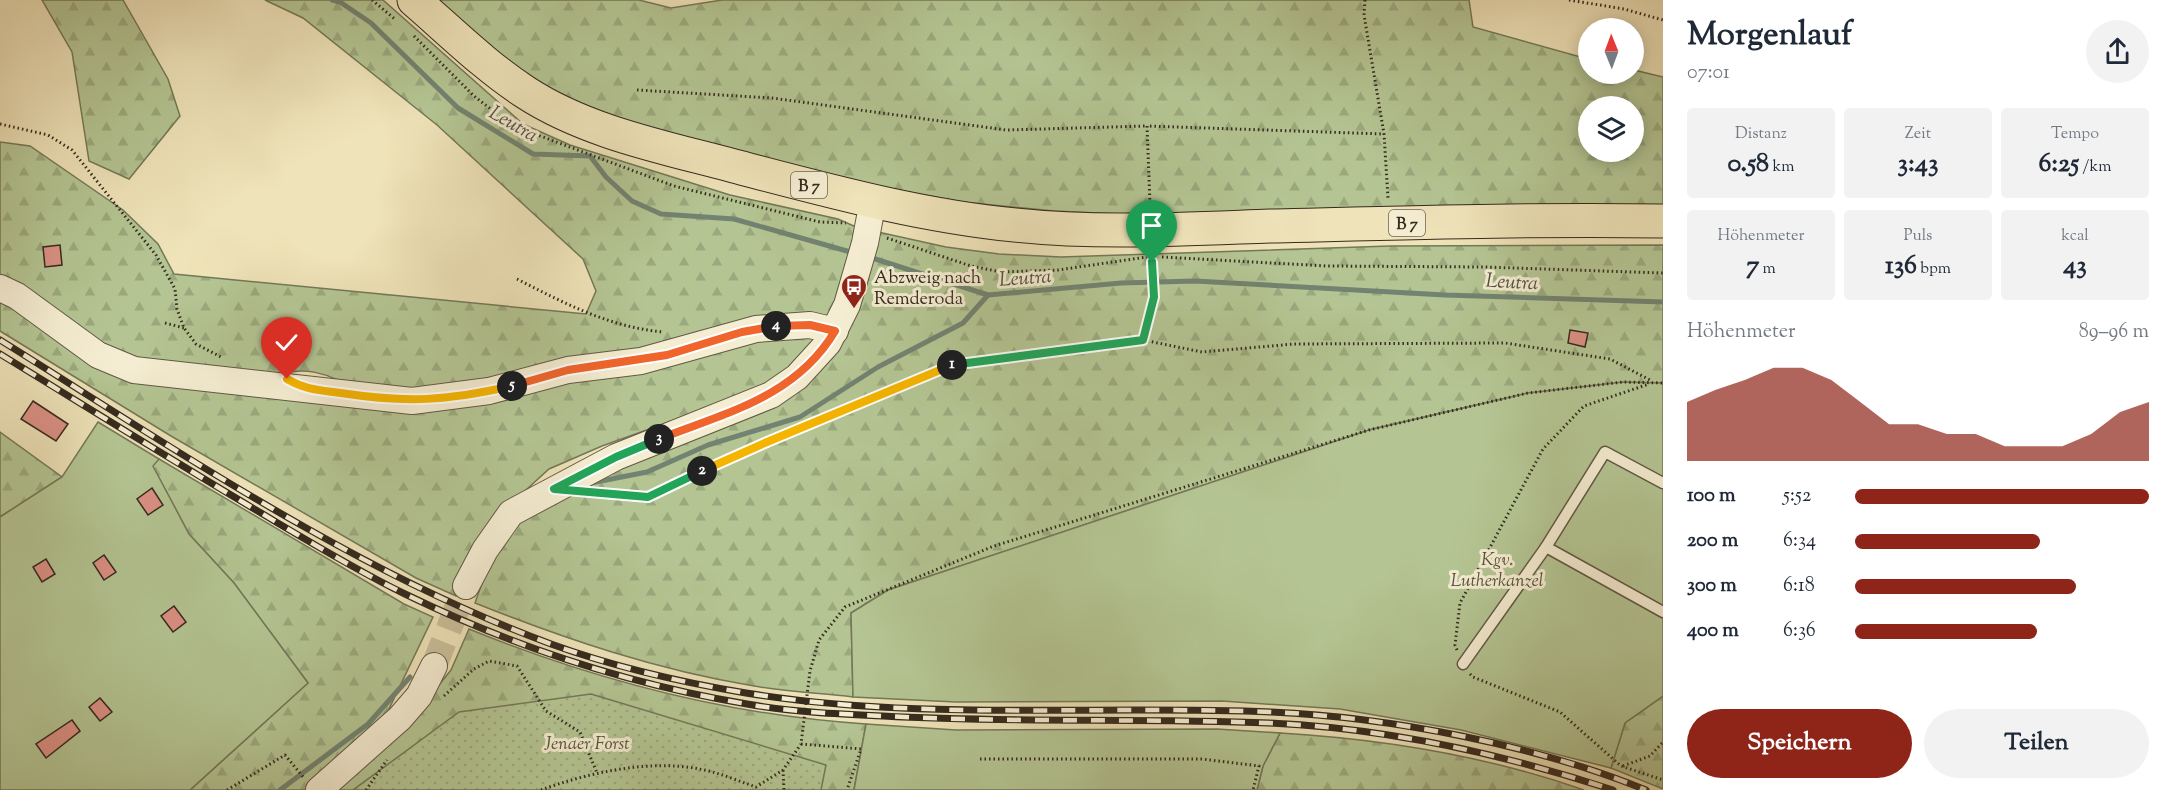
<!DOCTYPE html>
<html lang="de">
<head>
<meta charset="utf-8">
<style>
  body { margin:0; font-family:"Sorts Mill Goudy",serif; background:#f2f2f3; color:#1f2937; height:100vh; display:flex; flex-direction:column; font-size:22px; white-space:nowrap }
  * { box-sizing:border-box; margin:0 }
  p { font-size:20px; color:#747a83 }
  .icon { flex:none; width:33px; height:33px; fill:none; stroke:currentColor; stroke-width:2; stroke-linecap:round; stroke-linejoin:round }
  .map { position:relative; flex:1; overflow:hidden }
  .drawer { display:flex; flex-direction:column; background:#fff; width:510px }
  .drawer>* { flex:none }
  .needle { width:39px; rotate:359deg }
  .buttons { position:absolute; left:1578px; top:18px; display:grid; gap:12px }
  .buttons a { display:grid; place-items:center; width:66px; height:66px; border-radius:50%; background:#fff; box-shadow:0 3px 15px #0003; font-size:30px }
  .pin { position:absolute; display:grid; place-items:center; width:51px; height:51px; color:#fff; margin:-62px -26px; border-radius:50% 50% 50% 0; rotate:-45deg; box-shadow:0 0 6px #0007 }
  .pin .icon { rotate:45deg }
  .km { position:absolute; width:30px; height:30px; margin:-15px; border-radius:50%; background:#222; color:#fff; font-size:16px; line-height:30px; text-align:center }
  .round { display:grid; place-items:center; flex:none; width:63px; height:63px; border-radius:32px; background:#f2f2f3 }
  .headline { display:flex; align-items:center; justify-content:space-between; height:102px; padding:0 24px }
  h1 { font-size:33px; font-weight:700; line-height:45px }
  .metrics { display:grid; grid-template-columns:repeat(3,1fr); gap:9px; height:102px; padding:6px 24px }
  .metrics div { display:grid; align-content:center; border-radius:6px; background:#f2f2f3; text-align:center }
  .metrics b { font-size:26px; font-weight:700 }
  .metrics small { font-size:16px; font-weight:400 }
  .metrics p { font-size:16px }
  .chart { height:168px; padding:12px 24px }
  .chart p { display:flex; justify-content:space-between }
  .chart svg { width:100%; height:108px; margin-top:6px; fill:#8f2418; opacity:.7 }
  .button { display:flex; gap:12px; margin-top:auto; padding:12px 24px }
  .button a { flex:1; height:69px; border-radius:36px; background:#8f2418; color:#fff; font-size:24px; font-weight:700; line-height:69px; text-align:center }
  .button a+a { background:#f2f2f3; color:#1f2937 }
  ul { padding:0 24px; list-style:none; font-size:20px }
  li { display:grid; grid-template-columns:96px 72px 1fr; align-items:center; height:45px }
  li i { height:15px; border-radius:8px; background:#8f2418 }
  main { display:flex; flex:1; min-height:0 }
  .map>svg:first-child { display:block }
</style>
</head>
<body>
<main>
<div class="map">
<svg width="1663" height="790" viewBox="0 0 1663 790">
  <defs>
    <pattern id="forest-firs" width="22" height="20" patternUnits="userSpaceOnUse" patternTransform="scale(1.5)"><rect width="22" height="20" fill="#b4c593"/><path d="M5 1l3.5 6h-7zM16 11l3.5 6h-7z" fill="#9ba97e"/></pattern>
    <pattern id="park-dots" width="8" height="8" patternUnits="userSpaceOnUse" patternTransform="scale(1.5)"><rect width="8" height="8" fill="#b4c593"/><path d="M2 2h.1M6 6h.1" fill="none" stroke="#9ba97e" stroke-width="1.8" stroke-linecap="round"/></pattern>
  </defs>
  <rect width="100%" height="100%" fill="#efe3b9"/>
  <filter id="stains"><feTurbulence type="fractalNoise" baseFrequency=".00333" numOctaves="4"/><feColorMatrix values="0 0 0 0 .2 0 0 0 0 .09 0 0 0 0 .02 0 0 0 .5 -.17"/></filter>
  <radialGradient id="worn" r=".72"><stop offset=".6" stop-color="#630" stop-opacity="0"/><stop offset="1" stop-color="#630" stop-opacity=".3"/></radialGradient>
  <g fill="url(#forest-firs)" stroke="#747858" stroke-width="1.5" fill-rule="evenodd">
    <polygon points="42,0 123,0 168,79 180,116 129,179 89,161 72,52"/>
    <path d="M265,0H383L523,124L570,145L730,195L838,219L856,227L844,283L828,316L518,381L361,393C332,374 299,361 267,381L135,367L0,282V142L30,146L123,210L158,244L174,274L586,314L596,291L583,259L437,125L303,18Z"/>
    <path d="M433,0H639L671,8L722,0H1469L1473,27L1588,59V74H1634V70L1663,77V210L1181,217L1054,211L962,202L876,186L601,116L500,62ZM1588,106H1634V152H1588Z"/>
    <path d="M878,232L946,247L999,254L1061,257L1390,246L1663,245V383L1528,393L1369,430L888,590L851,613L853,697C820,693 786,692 754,686C657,670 565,639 475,603L488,566L520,522L621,468L749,417L844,336L865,292Z"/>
    <polygon points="0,294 78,347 360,399 725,340 818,337 775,384 602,446 549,469 514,501 490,536 456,596 416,578 171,436 0,331"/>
    <polygon points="0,432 62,477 0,517"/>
    <polygon points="159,459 404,604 433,617 388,711 306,790 190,790 308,683 234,583 189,534 152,465"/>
    <path d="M469,629C597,681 727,715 866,724L854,790H335L408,723L451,670Z"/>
    <polygon points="1663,696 1663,789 1611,768 1625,723"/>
    <path d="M1280,733C1382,739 1487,756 1584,790H1257L1263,766Z"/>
  </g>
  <polygon fill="url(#park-dots)" stroke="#747858" stroke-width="1.5" points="591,694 826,765 821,790 353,790 459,712"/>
  <g fill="#b4c593" stroke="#747858" stroke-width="1.5">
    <polygon points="1623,382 1663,383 1663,696 1625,723 1611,768 1461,730 1340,709 1222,701 956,702 853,697 851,613 888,590 1369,430 1528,393"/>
    <polygon points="98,422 159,459 153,466 189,534 234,583 308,683 190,790 0,790 0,517 62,477"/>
    <polygon points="866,724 956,730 1217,729 1280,733 1263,766 1257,790 854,790"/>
  </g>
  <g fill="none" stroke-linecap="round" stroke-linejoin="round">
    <g stroke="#728371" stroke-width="5">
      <polyline points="332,0 340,2 371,23 458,108 533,154 590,156 606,177 632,201 661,214 734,219 854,253"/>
      <polyline points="869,257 988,295 1121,283 1195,281 1445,295 1663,302"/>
      <polyline points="591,483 647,472 708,445 800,417 878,367 963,323 988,295"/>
      <polyline points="280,790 368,724 410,677"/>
    </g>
  </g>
  <g fill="#dc9186" stroke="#342a1e" stroke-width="1.5">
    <polygon points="60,245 62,265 45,267 43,247"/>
    <polygon points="1570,330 1588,333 1585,347 1568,343"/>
    <polygon points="33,401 68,424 56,441 21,419"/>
    <polygon points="152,488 163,505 148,515 137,499"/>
    <polygon points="104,555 116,572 104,580 93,563"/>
    <polygon points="46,559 55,574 42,582 33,567"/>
    <polygon points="174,606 186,622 173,632 161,616"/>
    <polygon points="100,698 112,712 100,721 89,707"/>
    <polygon points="72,720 80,731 46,758 36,744"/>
  </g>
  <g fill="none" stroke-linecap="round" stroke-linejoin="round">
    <polyline stroke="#cabe9a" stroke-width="26" stroke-dasharray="26 13" stroke-linecap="butt" points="434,666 466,586"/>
    <defs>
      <g id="service">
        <polyline points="1546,547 1663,612"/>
        <polyline points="1463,664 1546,547 1605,452 1663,483"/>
      </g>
      <g id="tertiary">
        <polyline points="0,288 17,296 98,355 134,370 412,401 489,391 568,370 641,361 756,329 810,325 835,331"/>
        <polyline points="466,586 485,550 511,513 616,457 771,395 797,377 828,343 847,305 865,243 873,201"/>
        <polyline points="319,790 400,718 419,696 434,666"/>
      </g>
      <path id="primary" d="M414,0C450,31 485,66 525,92C586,132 663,147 734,166C826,190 920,216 1015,225C1099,234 1186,229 1270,226C1401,223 1532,219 1663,221"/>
    </defs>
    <use href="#service" stroke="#635845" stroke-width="13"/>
    <use href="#tertiary" stroke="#635845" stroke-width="28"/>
    <use href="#primary" stroke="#342a1e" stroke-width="35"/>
    <g stroke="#342a1e" stroke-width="3" stroke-dasharray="1.5 3" stroke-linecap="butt">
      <polyline points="372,0 396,20"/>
      <polyline points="1365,0 1364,15 1384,134 1388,198"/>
      <polyline points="1569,0 1624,9 1663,20"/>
      <polyline points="414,36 474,96 511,125 674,186 820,222 846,223"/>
      <polyline points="637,90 772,98 1006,130 1147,126"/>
      <polyline points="0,124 48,135 72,150 156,255 175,289 177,309 184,328 196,344 221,357"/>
      <polyline points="1150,204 1147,126 1384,134"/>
      <polyline points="887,238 971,266 1001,272 1058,270 1147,257"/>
      <polyline points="1162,257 1327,266 1484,267 1663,273"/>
      <path d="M517,279C564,303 609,327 663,332"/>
      <polyline points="165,323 184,328"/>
      <polyline points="1143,340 1202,352 1294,344 1505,343 1610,359 1652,381"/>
      <polyline points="596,492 648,497 767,442 945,366 1143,340 1154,297 1152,255"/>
      <polyline points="1457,650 1455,645 1460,603 1543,449 1584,406 1649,384"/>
      <polyline points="1470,674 1473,677 1560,712 1621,766 1663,780"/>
      <polyline points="444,696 474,669 489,661 517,666 546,711 580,732 597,773"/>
      <polyline points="801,744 861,749 847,790"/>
      <polyline points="980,759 1202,759 1259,766 1253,790"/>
      <polyline points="1623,766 1650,756 1663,742"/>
      <polyline points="783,770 784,790"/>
      <polyline points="227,790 285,755 304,778"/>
      <polyline points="366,790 387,760"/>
      <path d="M541,790C587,773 650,759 699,769C718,772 738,781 756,787L783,770L801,744L810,671L819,640L845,607L994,546L1369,430L1528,393L1623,382L1663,383"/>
    </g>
    <use href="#service" stroke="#f5edd2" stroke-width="10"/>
    <use href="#tertiary" stroke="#f5edd2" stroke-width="26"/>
    <use href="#primary" stroke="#efe3b9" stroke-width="33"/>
    <defs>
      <g id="rail">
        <path d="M0,340C175,449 357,573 551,644C614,667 680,682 746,693C919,721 1096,705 1271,712C1389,717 1536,745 1646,790"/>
        <path d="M0,354C85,406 170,459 256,510C305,539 354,569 405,594C514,647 628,684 747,704C792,712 838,714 883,716C1012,723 1140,718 1269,723C1385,728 1503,754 1613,790"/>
      </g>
    </defs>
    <use href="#rail" stroke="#342a1e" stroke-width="7"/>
    <use href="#rail" stroke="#f5edd2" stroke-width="4.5" stroke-dasharray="14" stroke-linecap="butt"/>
  </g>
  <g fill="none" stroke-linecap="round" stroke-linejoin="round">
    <defs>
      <polyline id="split-1" points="952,365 1143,340 1154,297 1152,262"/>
      <polyline id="split-2" points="702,471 767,442 952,365"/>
      <polyline id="split-3" points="659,439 616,457 554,489 648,497 702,471"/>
      <path id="split-4" d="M659,439C725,413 796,397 835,331L810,325L776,326"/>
      <polyline id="split-5" points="512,386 568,370 667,355 742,332 776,326"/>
      <path id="split-6" d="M287,379C306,390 319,390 341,393C406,403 447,401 512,386"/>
    </defs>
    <use href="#split-1" stroke="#fff" stroke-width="12"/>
    <use href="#split-2" stroke="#fff" stroke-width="12"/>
    <use href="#split-3" stroke="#fff" stroke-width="12"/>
    <use href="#split-4" stroke="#fff" stroke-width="12"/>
    <use href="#split-5" stroke="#fff" stroke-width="12"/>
    <use href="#split-6" stroke="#fff" stroke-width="12"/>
    <use href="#split-1" stroke="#22a559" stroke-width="8"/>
    <use href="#split-2" stroke="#f5b400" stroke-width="8"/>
    <use href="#split-3" stroke="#22a559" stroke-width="8"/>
    <use href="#split-4" stroke="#f0652b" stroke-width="8"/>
    <use href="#split-5" stroke="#f0652b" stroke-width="8"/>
    <use href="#split-6" stroke="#f5b400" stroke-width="8"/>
  </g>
  <defs>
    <symbol id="bus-pin" viewBox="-11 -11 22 30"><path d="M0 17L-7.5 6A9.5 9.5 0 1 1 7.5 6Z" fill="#8f2418" stroke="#f5edd2"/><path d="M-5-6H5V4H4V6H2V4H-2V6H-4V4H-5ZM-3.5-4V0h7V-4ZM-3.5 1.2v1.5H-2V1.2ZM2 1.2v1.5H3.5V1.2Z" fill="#fff"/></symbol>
  </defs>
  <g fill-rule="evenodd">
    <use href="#bus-pin" x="839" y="272" width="30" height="40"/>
  </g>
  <g text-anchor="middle" stroke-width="6" stroke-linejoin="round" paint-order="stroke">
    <g fill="#f5edd2" stroke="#6e6454" stroke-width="1.5">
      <rect x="791" y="172" width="36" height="26" rx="4.5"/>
      <rect x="1389" y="210" width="36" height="26" rx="4.5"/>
    </g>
    <g font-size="16" font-weight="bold" fill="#342a1e">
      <text x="809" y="191">B 7</text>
      <text x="1407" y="229">B 7</text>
    </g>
    <g font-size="18" fill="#342a1e" stroke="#f5edd2" text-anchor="start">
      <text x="874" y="283">Abzweig nach<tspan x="874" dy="21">Remderoda</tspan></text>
    </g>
    <g font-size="18" font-style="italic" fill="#54513b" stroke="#f5edd2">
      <text x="1497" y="565">Kgv.<tspan x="1497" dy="21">Lutherkanzel</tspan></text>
      <text x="587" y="749">Jenaer Forst</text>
    </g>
    <g font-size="20" font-style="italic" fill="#4e4f41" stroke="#f5edd2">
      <text transform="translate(514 123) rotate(30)" y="7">Leutra</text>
      <text transform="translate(1025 277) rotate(-4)" y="7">Leutra</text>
      <text transform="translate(1512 281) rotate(3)" y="7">Leutra</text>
    </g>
  </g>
  <rect width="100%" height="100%" filter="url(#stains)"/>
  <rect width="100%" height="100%" fill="url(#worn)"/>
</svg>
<div class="buttons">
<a><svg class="needle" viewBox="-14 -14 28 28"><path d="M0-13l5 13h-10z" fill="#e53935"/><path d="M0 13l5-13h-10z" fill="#747a83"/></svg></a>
<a><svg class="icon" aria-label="layers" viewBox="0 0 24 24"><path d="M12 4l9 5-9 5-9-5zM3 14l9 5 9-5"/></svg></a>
</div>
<div class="pin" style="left:1152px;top:262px;background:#1e9e55"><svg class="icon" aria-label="arrive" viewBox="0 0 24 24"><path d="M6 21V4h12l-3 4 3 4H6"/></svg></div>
<div class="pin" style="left:287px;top:379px;background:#d93025"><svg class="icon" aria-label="check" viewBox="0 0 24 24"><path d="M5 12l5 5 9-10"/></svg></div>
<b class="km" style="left:952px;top:365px">1</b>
<b class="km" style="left:702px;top:471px">2</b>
<b class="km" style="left:659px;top:439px">3</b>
<b class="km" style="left:776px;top:326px">4</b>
<b class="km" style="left:512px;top:386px">5</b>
</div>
<section class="drawer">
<div class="headline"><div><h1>Morgenlauf</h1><p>07:01</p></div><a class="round"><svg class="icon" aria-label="share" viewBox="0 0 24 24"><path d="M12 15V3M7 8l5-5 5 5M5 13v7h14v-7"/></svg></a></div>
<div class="metrics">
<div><p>Distanz</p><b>0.58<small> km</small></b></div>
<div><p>Zeit</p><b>3:43</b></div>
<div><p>Tempo</p><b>6:25<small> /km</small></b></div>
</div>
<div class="metrics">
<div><p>Höhenmeter</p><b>7<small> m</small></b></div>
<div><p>Puls</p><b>136<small> bpm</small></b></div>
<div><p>kcal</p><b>43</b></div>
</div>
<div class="chart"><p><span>Höhenmeter</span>89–96 m</p>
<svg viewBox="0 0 160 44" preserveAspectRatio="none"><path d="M0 44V20L10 15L20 11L30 6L40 6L50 11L60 20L70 29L80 29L90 33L100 33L110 38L120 38L130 38L140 33L150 24L160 20V44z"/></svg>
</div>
<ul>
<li><b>100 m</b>5:52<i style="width:100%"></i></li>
<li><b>200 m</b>6:34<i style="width:63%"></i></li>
<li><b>300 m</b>6:18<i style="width:75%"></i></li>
<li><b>400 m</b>6:36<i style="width:62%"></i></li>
</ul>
<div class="button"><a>Speichern</a><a>Teilen</a></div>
</section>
</main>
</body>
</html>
